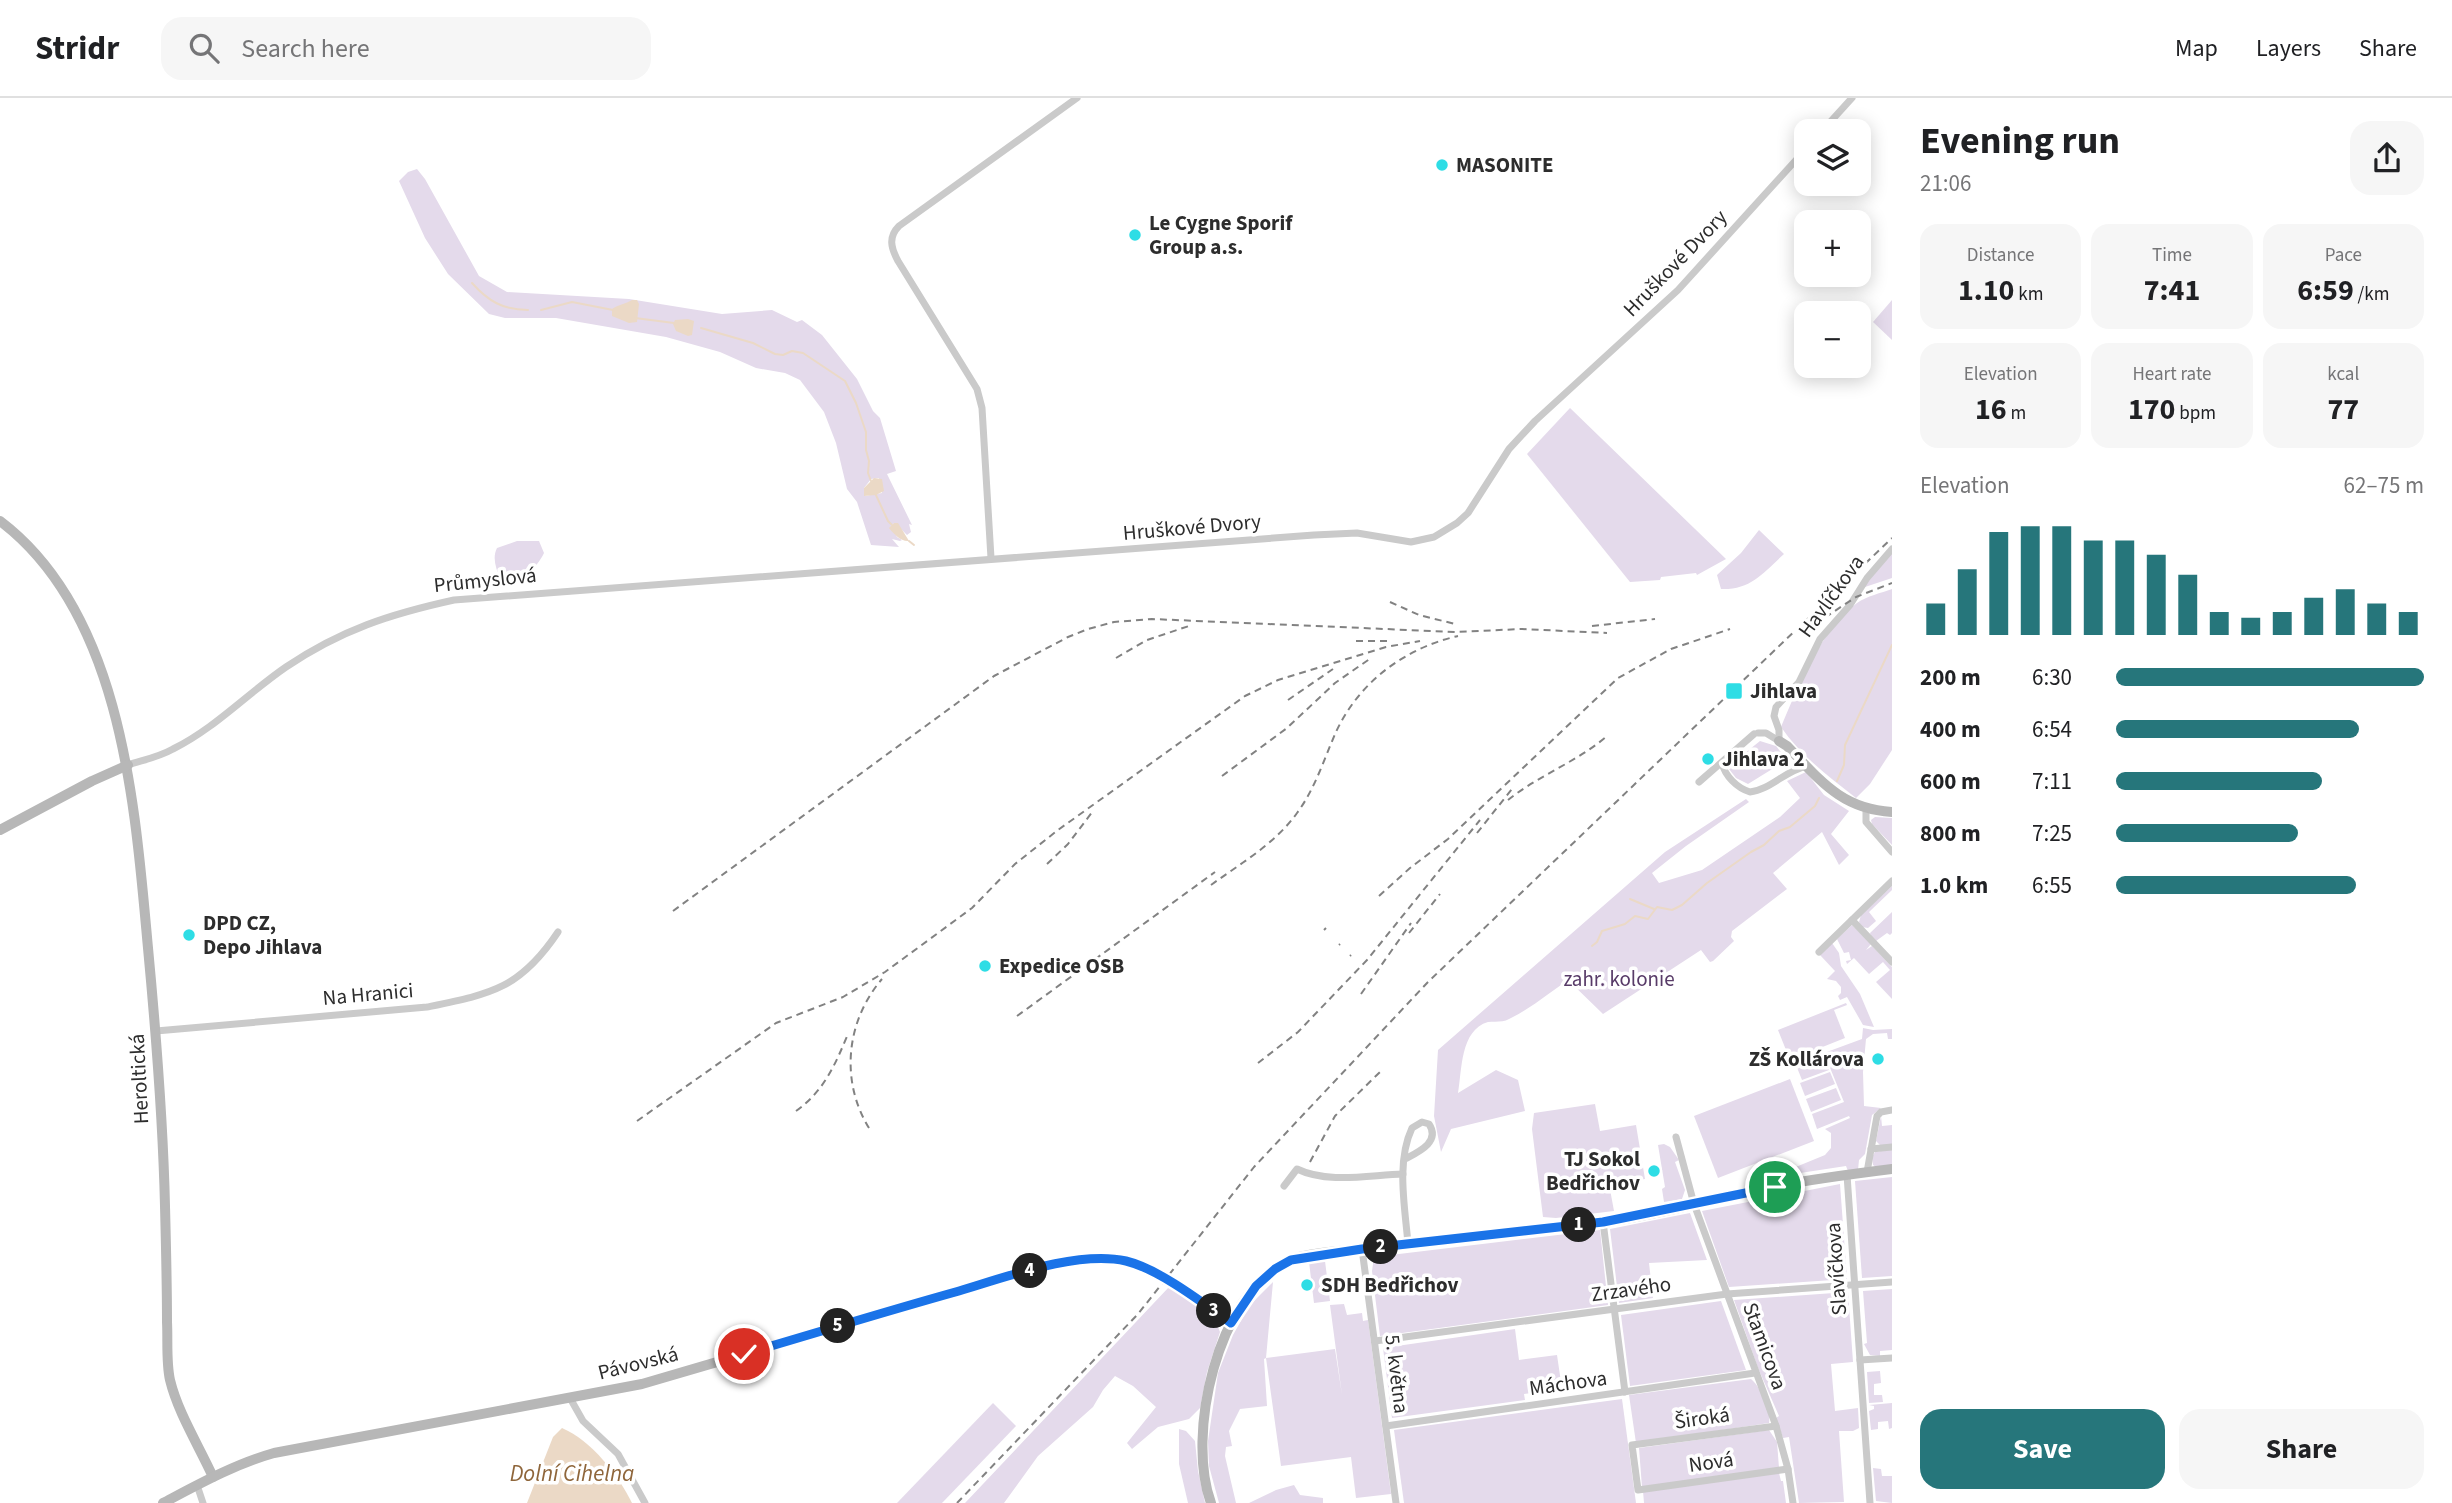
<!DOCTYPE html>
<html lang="en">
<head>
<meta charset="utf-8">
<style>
  body { margin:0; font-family:"Source Sans 3",sans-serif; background:#f6f6f6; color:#202124; height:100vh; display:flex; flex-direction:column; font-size:26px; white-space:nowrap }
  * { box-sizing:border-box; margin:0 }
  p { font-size:23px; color:#757577 }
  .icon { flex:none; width:38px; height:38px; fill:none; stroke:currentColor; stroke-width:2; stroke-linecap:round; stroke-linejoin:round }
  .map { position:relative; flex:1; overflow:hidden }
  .panel { display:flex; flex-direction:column; background:#fff; width:560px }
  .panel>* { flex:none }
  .tools { position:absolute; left:1794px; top:21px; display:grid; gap:14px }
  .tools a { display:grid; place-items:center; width:77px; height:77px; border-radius:14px; background:#fff; box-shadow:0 4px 18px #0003; font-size:35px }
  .pin { position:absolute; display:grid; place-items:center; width:60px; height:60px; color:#fff; margin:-30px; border:4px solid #fff; border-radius:50%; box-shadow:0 2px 7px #0007 }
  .km { position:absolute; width:35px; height:35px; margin:-18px; border-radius:50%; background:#222; color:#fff; font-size:19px; line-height:35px; text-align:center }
  .round { display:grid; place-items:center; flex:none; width:74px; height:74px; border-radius:21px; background:#f6f6f6 }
  .overview { display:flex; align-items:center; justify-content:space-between; height:119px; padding:0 28px }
  h1 { font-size:38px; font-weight:700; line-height:52px }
  .metrics { display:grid; grid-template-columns:repeat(3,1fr); gap:10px; height:119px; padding:7px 28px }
  .metrics div { display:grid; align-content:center; border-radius:18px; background:#f6f6f6; text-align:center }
  .metrics b { font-size:30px; font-weight:700 }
  .metrics small { font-size:19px; font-weight:400 }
  .metrics p { font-size:19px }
  .chart { height:196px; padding:14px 28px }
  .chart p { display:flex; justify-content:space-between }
  .chart svg { width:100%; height:126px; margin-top:7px; stroke:#26767b; stroke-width:6 }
  .cta { display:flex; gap:14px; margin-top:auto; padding:14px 28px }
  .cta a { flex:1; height:80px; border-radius:21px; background:#26767b; color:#fff; font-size:28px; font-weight:700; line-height:80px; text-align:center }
  .cta a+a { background:#f6f6f6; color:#202124 }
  ul { padding:0 28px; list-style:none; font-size:23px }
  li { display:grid; grid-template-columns:112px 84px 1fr; align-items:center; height:52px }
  li i { height:18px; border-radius:9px; background:#26767b }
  header { display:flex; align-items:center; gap:42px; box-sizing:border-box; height:98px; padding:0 35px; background:#fff; border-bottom:2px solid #e0e0e0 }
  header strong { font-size:33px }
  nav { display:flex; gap:38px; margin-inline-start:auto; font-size:24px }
  .search { width:490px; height:63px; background:#f6f6f6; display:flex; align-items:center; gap:18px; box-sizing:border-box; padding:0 24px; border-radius:21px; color:#757577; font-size:26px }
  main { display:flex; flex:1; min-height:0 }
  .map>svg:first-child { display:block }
</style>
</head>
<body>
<header>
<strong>Stridr</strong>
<div class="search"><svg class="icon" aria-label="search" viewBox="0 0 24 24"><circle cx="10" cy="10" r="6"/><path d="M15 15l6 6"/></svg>Search here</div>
<nav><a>Map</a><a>Layers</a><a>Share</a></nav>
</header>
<main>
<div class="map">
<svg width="1892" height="1405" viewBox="0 0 1892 1405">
  <rect width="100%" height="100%" fill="#fff"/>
  <g fill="#e4daeb" fill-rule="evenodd">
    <path d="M417,71L425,81L479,178L507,194L629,201L722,216L772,212L797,224L802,222L822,237L857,281L873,313L880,320L896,373L887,376L912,427L909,426L911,434L907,437L895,425L891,427L897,439L902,442L900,443L892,441L899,449L871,447L857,404L847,391L836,345L824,314L800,282L785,275L756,270L720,254L666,239L556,220H505L489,216L448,176L425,140L399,83L408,74ZM879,380L882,395L865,398L864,390L871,381Z"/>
    <polygon points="1892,202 1892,242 1873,224"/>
    <polygon points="1570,310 1726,461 1697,477 1696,475 1661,479 1660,482 1630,484 1527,356"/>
    <path d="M1759,432L1784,456C1763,475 1751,492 1721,491L1717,477L1741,455Z"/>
    <path d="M517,443H539L544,455C536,472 519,484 500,481C496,470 492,460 497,450Z"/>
    <polygon points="1892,449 1892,480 1862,490"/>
    <path d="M1892,491V652L1870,686L1856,700C1828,678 1801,658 1781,629C1799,587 1820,533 1857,505C1867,498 1881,495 1892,491Z"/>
    <polygon points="1760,643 1776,648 1787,662 1748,686 1736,680 1729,671 1730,667"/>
    <path d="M1806,674L1824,697L1849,713L1831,736L1849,757L1839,767L1822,734L1773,775L1787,791L1732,833L1731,839L1734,843L1713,863L1710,864L1701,852L1603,916L1568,882C1549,895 1530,911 1509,921C1503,925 1495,923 1488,924C1460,932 1462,973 1458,995L1496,972L1518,982L1525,1013L1451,1031L1441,1054L1434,1018L1438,952L1665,754L1746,701L1749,704L1686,748L1652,775L1659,785L1702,772L1780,719L1800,700L1787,683Z"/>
    <polygon points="1875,719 1892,720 1892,747 1872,726 1871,722"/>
    <polygon points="1892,788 1892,792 1869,814 1876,823 1868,830 1862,829 1859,824 1861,817"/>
    <polygon points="1892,814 1892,835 1890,837 1887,835 1876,843 1871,839 1870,835"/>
    <polygon points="1852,827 1871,846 1866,852 1872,848 1892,869 1892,901 1876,884 1890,872 1883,864 1869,876 1854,860 1847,866 1846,863 1851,862 1849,854 1844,855 1837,841"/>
    <polygon points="1832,845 1839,855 1841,868 1860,896 1874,929 1863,927 1847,899 1840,902 1838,898 1841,895 1841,889 1836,883 1827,881 1835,873 1820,857"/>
    <polygon points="1846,905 1847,907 1834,912 1845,940 1790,962 1778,932"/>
    <polygon points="1863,930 1873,932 1892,931 1892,941 1888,941 1887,935 1873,936 1866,941 1863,974 1864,1008 1881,1010 1872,1017 1865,1056 1859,1062 1858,1072 1848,1073 1846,1068 1787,1077 1786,1073 1825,1057 1831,1050 1831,1035 1825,1031 1850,1020 1849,1018 1817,1031 1812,1016 1844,1004 1824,955 1862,941"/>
    <polygon points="1822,956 1829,972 1802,982 1796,967"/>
    <polygon points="1830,974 1835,986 1805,998 1800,985"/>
    <polygon points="1790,981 1814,1043 1718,1080 1694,1018"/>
    <polygon points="1836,990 1841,1002 1811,1014 1806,1001"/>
    <polygon points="1595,1006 1600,1033 1636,1027 1645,1081 1609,1086 1614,1113 1556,1120 1543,1119 1532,1031 1534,1015"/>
    <polygon points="1881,1018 1882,1028 1892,1027 1892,1048 1881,1048 1876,1043"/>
    <polygon points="1664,1046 1670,1049 1679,1062 1675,1064 1685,1092 1682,1101 1664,1104 1662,1091 1665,1089 1658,1047"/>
    <polygon points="1892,1051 1892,1068 1876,1069 1873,1067 1872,1059 1875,1054"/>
    <polygon points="1892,1079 1892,1178 1862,1180 1855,1083"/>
    <polygon points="1840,1086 1847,1181 1729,1189 1702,1113"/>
    <polygon points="1690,1115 1707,1162 1649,1165 1653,1200 1619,1205 1610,1131"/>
    <polygon points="1600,1132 1608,1207 1380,1238 1372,1173 1374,1159"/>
    <polygon points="1325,1163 1330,1203 1314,1205 1309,1164"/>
    <polygon points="1273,1184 1266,1260 1335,1251 1342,1297 1330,1207 1344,1206 1347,1217 1362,1215 1363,1223 1368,1222 1391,1396 1356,1400 1351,1359 1281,1368 1266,1260 1264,1261 1267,1308 1240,1311 1229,1333 1232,1348 1226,1349 1225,1358 1236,1405 1219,1405 1209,1368 1208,1343 1218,1275 1233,1237 1250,1207"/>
    <polygon points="1169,1189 1214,1219 1220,1234 1207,1274 1200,1310 1189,1321 1158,1329 1132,1351 1127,1345 1156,1309 1133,1288 1115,1278 1103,1292 1093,1309 1038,1358 1004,1405 965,1405"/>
    <polygon points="1892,1191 1892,1252 1880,1253 1880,1258 1870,1257 1864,1246 1867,1245 1863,1193"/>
    <polygon points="1848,1194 1853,1264 1831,1266 1835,1313 1858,1310 1859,1330 1853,1333 1839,1333 1844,1404 1799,1405 1789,1339 1783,1340 1776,1320 1779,1318 1758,1270 1734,1202"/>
    <polygon points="1721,1203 1746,1272 1630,1288 1621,1217"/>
    <polygon points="1515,1231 1519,1262 1557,1257 1562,1291 1524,1296 1525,1302 1392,1320 1383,1250"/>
    <polygon points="1880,1273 1881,1285 1874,1286 1874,1297 1882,1297 1883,1304 1869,1305 1867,1274"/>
    <path d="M1751,1281C1761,1289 1771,1314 1769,1325L1636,1345L1629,1297Z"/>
    <polygon points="1622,1301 1636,1405 1404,1405 1394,1332"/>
    <polygon points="993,1305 1016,1328 942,1405 897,1405"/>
    <polygon points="1892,1305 1892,1330 1889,1331 1888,1323 1878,1324 1878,1331 1871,1332 1869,1313 1874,1311 1874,1308 1869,1307"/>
    <polygon points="1179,1331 1186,1333 1195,1343 1198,1373 1205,1405 1188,1405 1179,1366"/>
    <polygon points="1769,1332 1777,1344 1779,1370 1642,1389 1639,1350"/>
    <polygon points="1873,1370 1881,1371 1882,1378 1892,1378 1892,1405 1876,1403"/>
    <polygon points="1779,1375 1781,1383 1783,1383 1786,1405 1644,1405 1643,1393"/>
    <polygon points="1294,1387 1300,1397 1323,1400 1323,1405 1249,1405 1276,1392"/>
  </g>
  <g fill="#ebd9c6">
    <path d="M632,202H637L639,206L637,224L629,225L612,218V211C617,207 626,206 632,202Z"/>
    <polygon points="688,221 694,223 692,237 688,238 676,233 673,226 675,222"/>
    <polygon points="874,380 882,381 884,393 876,397 864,398 864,390"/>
    <path d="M894,425H898L909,443C901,444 894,436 889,430Z"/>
    <path d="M562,1330C592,1343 618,1377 632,1405H527L553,1339Z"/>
  </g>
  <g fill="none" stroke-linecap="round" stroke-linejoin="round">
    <g stroke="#ebd9c6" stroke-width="2">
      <path d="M472,185C488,203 503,212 528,212"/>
      <polyline points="541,212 572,204 613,212"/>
      <polyline points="635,220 674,225"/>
      <polyline points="701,230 753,245 775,256 783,257 792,253 803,255 845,283 856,305 866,334 866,352 869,363 868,375 871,383"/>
      <polyline points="875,395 888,423 892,427"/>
      <polyline points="909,443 914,447"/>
      <polyline points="1837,683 1844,667 1845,647 1892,547"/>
      <polyline points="1630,801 1654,811"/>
      <polyline points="1592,848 1597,844 1602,833 1625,826 1635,818 1648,821 1657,809 1672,812 1682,807 1707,785 1751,754 1764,747 1779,733 1790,729 1815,708 1819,700"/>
    </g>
    <g stroke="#cacaca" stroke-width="7">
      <polyline points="1822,33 1852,0"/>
      <path d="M991,460L982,310L977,291L898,163C891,150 888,139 899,128L1077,0"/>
      <polyline points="1758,635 1766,635 1779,643"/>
      <polyline points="1779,643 1779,632 1774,618 1776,609 1799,584 1820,541 1850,507 1867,480 1892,451"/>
      <path d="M1722,665C1725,678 1737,690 1750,694C1770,692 1786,672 1807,668"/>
      <path d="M128,667C143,662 159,659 173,651C214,631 248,595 286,569C341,532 390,516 454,502L1314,437L1357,435L1411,444L1434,439L1457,425L1468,415L1509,351L1535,323L1678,192L1806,51"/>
      <polyline points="1699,684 1754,636"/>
      <polyline points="1866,711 1866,724 1892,754"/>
      <polyline points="1852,822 1892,864"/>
      <polyline points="1819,854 1892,783"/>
      <path d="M156,933L427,909C491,896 520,891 558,834"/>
      <polyline points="1676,1039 1694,1106 1776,1328 1788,1371 1793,1405"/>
      <polyline points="1871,1051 1892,1049"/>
      <path d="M1405,1061C1418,1054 1441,1044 1429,1026L1422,1024L1412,1030C1396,1064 1405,1109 1408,1146"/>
      <polyline points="1867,1074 1877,1018 1881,1014 1892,1012"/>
      <polyline points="1847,1077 1870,1405"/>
      <path d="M1284,1088L1297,1071C1328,1086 1369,1077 1403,1076"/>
      <polyline points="1603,1124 1625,1294"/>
      <polyline points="1362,1151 1396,1405"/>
      <polyline points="1375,1243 1727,1196 1892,1184"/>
      <polyline points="1860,1262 1892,1260"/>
      <polyline points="570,1300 583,1323 618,1356 645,1405"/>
      <polyline points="1386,1328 1755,1275"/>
      <polyline points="1776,1328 1632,1347 1638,1392 1788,1371"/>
      <polyline points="197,1387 203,1405"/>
    </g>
    <g stroke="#b7b7b7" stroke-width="10">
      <path d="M0,423C123,516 135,709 148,850C156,935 163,1022 165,1108C166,1147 167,1185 167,1224C168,1243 166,1264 170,1282C178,1315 199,1348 213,1379"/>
      <path d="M1779,643L1787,648C1820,682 1841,711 1892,714"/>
      <polyline points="0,732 92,683 128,667"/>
      <polyline points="1187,1195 1231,1225"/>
      <path d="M163,1405C199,1386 235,1366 274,1355L642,1286L1003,1180C1049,1168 1091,1153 1139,1166"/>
      <path d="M1211,1405C1186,1337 1217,1197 1287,1163C1306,1154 1352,1152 1375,1150C1451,1141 1526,1135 1601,1125C1658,1117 1715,1101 1772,1089C1812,1081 1852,1076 1892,1071"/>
    </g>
    <g stroke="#828282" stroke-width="2" stroke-dasharray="7 5" stroke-linecap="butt">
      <polyline points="1390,504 1419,517 1455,526"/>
      <polyline points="1815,526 1856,499 1892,485"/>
      <polyline points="1592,528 1655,521"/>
      <polyline points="1356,543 1389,543"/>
      <polyline points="1116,560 1147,542 1189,528"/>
      <polyline points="1288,602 1333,571"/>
      <polyline points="1222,678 1287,630 1335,585 1371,560"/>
      <path d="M1508,702C1539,677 1577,664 1607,638"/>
      <polyline points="1477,735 1512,691"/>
      <polyline points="1047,766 1068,746 1093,713"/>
      <path d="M1211,787C1241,765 1275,746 1297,715C1315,691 1324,661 1336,634C1359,584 1405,550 1458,538"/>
      <polyline points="1379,798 1410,770 1448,741 1618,580 1671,551 1730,531"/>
      <polyline points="673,813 994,578 1068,539 1088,531 1114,524 1152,521 1455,534 1522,531 1607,535"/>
      <polyline points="1324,832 1326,830"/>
      <polyline points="1409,835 1440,796"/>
      <polyline points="1339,847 1340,846"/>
      <polyline points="1350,858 1351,857"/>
      <polyline points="1361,896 1411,825"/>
      <polyline points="1017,918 1215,774"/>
      <polyline points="1258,965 1298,934 1367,862 1480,722"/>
      <path d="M796,1013C824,993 835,967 848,936"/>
      <polyline points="637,1023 776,925 843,899 885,874 972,810 1015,766 1058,732 1245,598 1278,582 1386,549 1420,543"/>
      <path d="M869,1030C840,983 846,923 882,881"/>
      <polyline points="1310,1064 1335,1018 1381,973"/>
      <polyline points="957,1405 1138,1216 1254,1069 1428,884 1892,440"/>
    </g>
    <polyline stroke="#b7b7b7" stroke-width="10" points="1139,1166 1187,1195"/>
  </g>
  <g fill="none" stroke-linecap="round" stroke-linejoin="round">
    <defs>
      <path id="route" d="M744,1256C816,1235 887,1213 959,1193C1006,1179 1078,1152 1126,1163C1159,1171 1203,1205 1231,1225L1256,1188L1275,1171L1291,1162L1362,1151L1603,1124L1775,1089"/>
    </defs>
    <use href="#route" stroke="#fff" stroke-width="14"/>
    <use href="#route" stroke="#1a73e8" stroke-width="9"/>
  </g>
  <g fill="#2edde5" stroke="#fff" stroke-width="2.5">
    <circle cx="1442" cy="67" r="7"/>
    <circle cx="1135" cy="137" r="7"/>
    <rect x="1725" y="584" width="18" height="18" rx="3.5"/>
    <circle cx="1708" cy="661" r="7"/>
    <circle cx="189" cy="837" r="7"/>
    <circle cx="985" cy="868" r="7"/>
    <circle cx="1878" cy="961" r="7"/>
    <circle cx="1654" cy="1073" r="7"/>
    <circle cx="1307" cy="1187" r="7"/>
  </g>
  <g text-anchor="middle" stroke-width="7" stroke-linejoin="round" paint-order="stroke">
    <g font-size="21" font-weight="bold" fill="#2d2d2d" stroke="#fff" text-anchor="start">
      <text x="1456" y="74">MASONITE</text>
      <text x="1149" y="132">Le Cygne Sporif<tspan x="1149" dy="24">Group a.s.</tspan></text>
      <text x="1750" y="600">Jihlava</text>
      <text x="1722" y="668">Jihlava 2</text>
      <text x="203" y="832">DPD CZ,<tspan x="203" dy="24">Depo Jihlava</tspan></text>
      <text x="999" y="875">Expedice OSB</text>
      <text x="1864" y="968" text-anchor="end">ZŠ Kollárova</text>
      <text x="1640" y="1068" text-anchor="end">TJ Sokol<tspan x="1640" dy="24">Bedřichov</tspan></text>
      <text x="1321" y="1194">SDH Bedřichov</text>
    </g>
    <g font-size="21" fill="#2d2d2d" stroke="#fff">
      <text transform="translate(1675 165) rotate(-46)" y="7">Hruškové Dvory</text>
      <text transform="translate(1192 429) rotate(-5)" y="7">Hruškové Dvory</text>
      <text transform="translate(485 482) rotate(-6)" y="7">Průmyslová</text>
      <text transform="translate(1831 498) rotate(-54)" y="7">Havlíčkova</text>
      <text transform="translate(368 896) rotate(-5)" y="7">Na Hranici</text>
      <text transform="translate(139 981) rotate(-93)" y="7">Heroltická</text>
      <text transform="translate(1836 1171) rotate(-94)" y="7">Slavíčkova</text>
      <text transform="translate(1631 1191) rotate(-8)" y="7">Zrzavého</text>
      <text transform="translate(1765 1248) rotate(70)" y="7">Stamicova</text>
      <text transform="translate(638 1265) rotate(-14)" y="7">Pávovská</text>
      <text transform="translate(1397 1276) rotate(83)" y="7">5. května</text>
      <text transform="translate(1568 1285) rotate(-8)" y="7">Máchova</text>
      <text transform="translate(1702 1320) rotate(-8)" y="7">Široká</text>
      <text transform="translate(1711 1364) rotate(-8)" y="7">Nová</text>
    </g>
    <g font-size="21" fill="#583b68" stroke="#fff">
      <text x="1619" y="888">zahr. kolonie</text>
    </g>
    <g font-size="23" font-style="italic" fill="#8f663b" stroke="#fff">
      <text x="572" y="1383">Dolní Cihelna</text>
    </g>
  </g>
</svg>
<div class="tools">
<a><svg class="icon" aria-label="layers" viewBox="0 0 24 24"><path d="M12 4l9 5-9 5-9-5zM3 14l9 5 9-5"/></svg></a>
<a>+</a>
<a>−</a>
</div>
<div class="pin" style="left:1775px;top:1089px;background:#1e9e55"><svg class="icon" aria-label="arrive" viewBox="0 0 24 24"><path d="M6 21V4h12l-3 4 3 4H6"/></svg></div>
<div class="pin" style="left:744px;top:1256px;background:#d93025"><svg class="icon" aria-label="check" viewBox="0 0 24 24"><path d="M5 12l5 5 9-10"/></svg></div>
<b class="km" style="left:1579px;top:1127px">1</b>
<b class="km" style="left:1381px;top:1149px">2</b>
<b class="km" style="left:1214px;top:1213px">3</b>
<b class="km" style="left:1030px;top:1173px">4</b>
<b class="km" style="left:838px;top:1228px">5</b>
</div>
<section class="panel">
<div class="overview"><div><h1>Evening run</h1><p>21:06</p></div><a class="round"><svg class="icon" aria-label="share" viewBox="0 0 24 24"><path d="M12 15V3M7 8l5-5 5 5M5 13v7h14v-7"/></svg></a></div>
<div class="metrics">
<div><p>Distance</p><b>1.10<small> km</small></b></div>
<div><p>Time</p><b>7:41</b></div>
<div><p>Pace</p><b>6:59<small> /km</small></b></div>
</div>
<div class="metrics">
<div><p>Elevation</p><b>16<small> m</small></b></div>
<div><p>Heart rate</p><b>170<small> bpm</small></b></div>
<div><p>kcal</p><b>77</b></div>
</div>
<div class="chart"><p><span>Elevation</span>62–75 m</p>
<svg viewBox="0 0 160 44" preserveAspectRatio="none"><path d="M5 44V33M15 44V21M25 44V8M35 44V6M45 44V6M55 44V11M65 44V11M75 44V16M85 44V23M95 44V36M105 44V38M115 44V36M125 44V31M135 44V28M145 44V33M155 44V36"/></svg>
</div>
<ul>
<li><b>200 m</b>6:30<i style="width:100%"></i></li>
<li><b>400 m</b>6:54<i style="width:79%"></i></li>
<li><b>600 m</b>7:11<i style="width:67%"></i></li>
<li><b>800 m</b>7:25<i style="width:59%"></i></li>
<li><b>1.0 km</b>6:55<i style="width:78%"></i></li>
</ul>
<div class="cta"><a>Save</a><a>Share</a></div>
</section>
</main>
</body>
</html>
